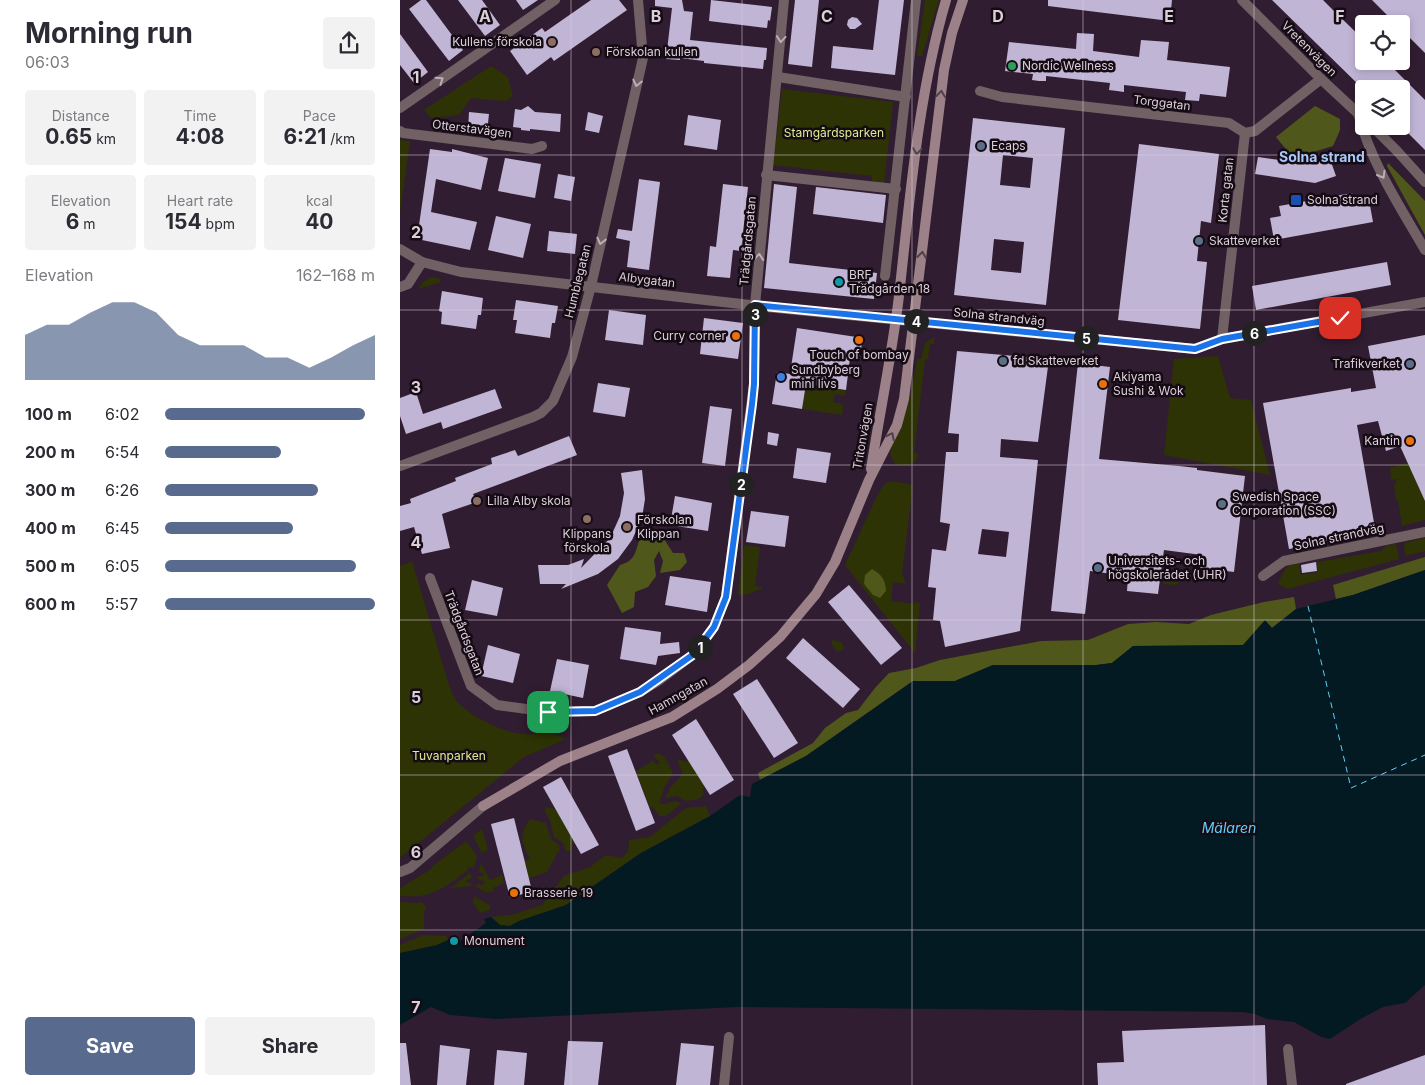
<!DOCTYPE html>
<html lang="en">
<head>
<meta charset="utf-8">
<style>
  body { margin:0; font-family:Inter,sans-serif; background:#f2f2f3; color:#2b2b33; height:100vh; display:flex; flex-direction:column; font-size:19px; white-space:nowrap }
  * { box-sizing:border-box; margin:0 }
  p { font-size:16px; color:#7c7c81 }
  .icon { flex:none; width:28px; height:28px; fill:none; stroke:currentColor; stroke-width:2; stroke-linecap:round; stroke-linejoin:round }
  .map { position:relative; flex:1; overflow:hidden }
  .panel { display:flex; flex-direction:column; background:#fff; width:400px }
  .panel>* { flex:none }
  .tools { position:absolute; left:955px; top:15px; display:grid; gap:10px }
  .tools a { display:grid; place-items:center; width:55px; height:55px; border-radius:5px; background:#fff; box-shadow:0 2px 8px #0003; font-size:25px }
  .pin { position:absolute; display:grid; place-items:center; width:42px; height:42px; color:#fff; margin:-21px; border-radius:10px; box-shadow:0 2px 8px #0006 }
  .km { position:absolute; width:25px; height:25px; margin:-12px; border-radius:50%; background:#222; color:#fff; font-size:14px; line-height:25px; text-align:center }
  .round { display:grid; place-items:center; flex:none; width:52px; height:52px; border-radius:5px; background:#f2f2f3 }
  .head { display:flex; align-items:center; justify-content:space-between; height:85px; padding:0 25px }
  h1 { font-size:28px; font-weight:700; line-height:38px }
  .stats { display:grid; grid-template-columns:repeat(3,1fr); gap:8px; height:85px; padding:5px 25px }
  .stats div { display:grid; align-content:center; border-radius:5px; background:#f2f2f3; text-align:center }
  .stats b { font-size:21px; font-weight:700 }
  .stats small { font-size:14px; font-weight:400 }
  .stats p { font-size:14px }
  .chart { height:140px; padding:10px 25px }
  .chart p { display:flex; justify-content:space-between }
  .chart svg { width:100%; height:90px; margin-top:5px; fill:#586b8e; opacity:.7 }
  .button { display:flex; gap:10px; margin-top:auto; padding:10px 25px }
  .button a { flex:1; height:58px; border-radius:5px; background:#586b8e; color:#fff; font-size:20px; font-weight:700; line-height:58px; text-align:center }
  .button a+a { background:#f2f2f3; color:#2b2b33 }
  ul { padding:0 25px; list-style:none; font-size:16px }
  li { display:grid; grid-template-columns:80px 60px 1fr; align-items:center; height:38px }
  li i { height:12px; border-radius:6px; background:#586b8e }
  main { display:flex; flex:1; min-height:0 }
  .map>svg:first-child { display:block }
</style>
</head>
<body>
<main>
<section class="panel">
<div class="head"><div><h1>Morning run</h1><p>06:03</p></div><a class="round"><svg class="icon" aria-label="share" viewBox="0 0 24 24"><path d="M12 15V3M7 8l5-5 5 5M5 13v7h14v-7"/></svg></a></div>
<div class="stats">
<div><p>Distance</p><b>0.65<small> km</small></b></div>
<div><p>Time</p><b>4:08</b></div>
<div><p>Pace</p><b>6:21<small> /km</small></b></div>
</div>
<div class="stats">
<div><p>Elevation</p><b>6<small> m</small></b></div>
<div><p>Heart rate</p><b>154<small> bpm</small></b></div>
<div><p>kcal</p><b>40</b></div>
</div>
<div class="chart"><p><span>Elevation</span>162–168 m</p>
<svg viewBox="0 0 160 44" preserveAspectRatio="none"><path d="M0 44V22L10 17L20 17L30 11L40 6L50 6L60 11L70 22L80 27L90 27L100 27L110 33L120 33L130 38L140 33L150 27L160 22V44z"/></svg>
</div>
<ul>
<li><b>100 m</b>6:02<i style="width:95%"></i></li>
<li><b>200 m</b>6:54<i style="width:55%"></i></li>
<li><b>300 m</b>6:26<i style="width:73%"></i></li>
<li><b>400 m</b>6:45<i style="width:61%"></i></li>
<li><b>500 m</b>6:05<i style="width:91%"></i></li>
<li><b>600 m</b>5:57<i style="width:100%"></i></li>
</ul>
<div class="button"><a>Save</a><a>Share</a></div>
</section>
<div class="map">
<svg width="1025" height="1085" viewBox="0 0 1025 1085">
  <rect width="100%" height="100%" fill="#311d31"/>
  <g fill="#2d3304">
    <polygon points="525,0 539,0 522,56 517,56"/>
    <polygon points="91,66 108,77 113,96 106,101 71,98 59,115 31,118 24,110"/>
    <polygon points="382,89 493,102 484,184 472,182 472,176 373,165"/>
    <polygon points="0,140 10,141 0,213"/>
    <polygon points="31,277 39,278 41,282 18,289 23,282"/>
    <path d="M534,337V344H530L528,359L525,360L514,451L518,455C516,467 505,466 495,464L490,454L491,449L510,398L517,359H521L525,343Z"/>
    <polygon points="818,356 830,398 851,400 870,475 764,455 774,359"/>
    <polygon points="406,384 446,390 445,396 435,394 433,402 443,404 442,415 402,409"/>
    <polygon points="1008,462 1020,489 1025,487 1025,520 1002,526 998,500 996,500 994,487 997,479 991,480 990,468"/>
    <polygon points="492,481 513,485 502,573 506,584 493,582 491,601 514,604 515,602 520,603 515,653 445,565 477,496 484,485 488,482"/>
    <polygon points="1025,538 1025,551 1005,556 1004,543"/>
    <path d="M996,544L999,559L887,589L878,583C885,571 883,566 899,562L901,575L918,572L917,562L981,551L987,545Z"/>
    <polygon points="344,545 360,547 355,586 362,587 361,589 345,595 338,594"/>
    <path d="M12,561L48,682C50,687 52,695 56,700C67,715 106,734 124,734C140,735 152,731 166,739L124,757L0,858V566Z"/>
    <polygon points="764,572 779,573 778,585 763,584"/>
    <polygon points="433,640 442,642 444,649 437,652 431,643"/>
    <polygon points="258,753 265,757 273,773 265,786 259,803 263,804 277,801 281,804 266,816 260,816 253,807 250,808 236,771 250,763 251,760 258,765 260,762 253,756"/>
    <polygon points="279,759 286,762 289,761 305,787 302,789 304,794 299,799 286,801 277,796 265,798 270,788 283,774 278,762"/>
    <polygon points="306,806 310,816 241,853 166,905 119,921 110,926 100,925 91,917 115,914 142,905 164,876 190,867 206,855 222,858 228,852 229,840 250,837 286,808"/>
    <polygon points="145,807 156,809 175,843 172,844 171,851 166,851 163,843 154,837 150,820 145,812"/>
    <path d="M130,819L146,823L151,839L159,845L160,852H158L147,872L129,878L124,858L127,861L130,858C121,842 119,835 130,819Z"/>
    <polygon points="82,829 88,850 82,853 73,836"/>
    <path d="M66,841L77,856L74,868L68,867V870C43,888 33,899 0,896V888L30,870L34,865Z"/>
    <polygon points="81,863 90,880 102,875 104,883 93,888 94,891 86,893 76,887 77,884 83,885 85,882 78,879 78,876 82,877 84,874 79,871"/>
    <polygon points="70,873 72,878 67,880 66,882 72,883 71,886 51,888"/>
    <polygon points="74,896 90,905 90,910 80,913 73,903"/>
    <polygon points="0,902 17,903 22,902 27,908 24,911 24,929 0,939"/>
    <polygon points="23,935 46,936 48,940 37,945 0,953 0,945"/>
  </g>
  <g fill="#4f581a">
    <polygon points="915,106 940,119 940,130 933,146 907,154 889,153 876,137"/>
    <polygon points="988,163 1025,201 1025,235 987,166"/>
    <path d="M252,535L264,539L273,553H284L287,562L280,570L260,573L263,561L259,551L254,560L256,576L248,587L235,592L234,607L222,613L207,585L220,565C234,561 235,554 239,541Z"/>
    <polygon points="1025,557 1025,570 953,595 936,599 933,585"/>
    <path d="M472,569C482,575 485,579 486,591L480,598L473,595L464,584L465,575Z"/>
    <polygon points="894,597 896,609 872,628 865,621 843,645 733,646 712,663 696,665 593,665 555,681 513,681 406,756 360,780 358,773 413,743 425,728 446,713 458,710 475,688 489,673 516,668 540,660 641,641 688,640 728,624 756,622 789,624 811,615 864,602"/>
  </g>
  <polygon fill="#041a23" points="1025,570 1025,985 1005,1003 983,1007 962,1018 930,1039 921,1037 894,1022 867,1019 855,1014 842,1012 337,1007 96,1019 50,1015 31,1007 0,1025 0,953 37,945 48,940 53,946 86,923 84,919 91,917 100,925 110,926 119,921 166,905 241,853 310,816 340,795 350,797 352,784 406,756 513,681 555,681 593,665 696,665 712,663 733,646 843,645 865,620 872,628 896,609 953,595"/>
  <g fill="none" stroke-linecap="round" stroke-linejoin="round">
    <polyline stroke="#62cdf8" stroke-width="1" stroke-dasharray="6 5" stroke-linecap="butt" points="908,606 951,788 1025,755"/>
  </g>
  <g fill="#c1b5d6" fill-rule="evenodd">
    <polygon points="21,0 26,0 63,50 49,61 9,9"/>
    <polygon points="58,0 82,0 100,25 85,36"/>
    <polygon points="116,0 138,0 123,10"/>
    <polygon points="191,0 219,0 227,10 154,61 151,57 127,75 110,51 142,28 145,32"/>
    <polygon points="255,0 282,0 284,11 293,12 290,40 367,48 366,60 364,60 363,69 304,63 304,61 280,58 280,60 266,59 272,8 255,6"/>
    <polygon points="311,0 372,7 370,21 368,20 367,28 309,21"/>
    <polygon points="395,0 419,0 412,67 388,64"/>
    <polygon points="479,0 504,0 495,75 431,68 433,46 473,50"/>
    <polygon points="648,0 772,0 770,21 648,6"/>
    <polygon points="872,0 923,0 938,15 964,40 964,61 986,61 1025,100 1025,150 1001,126 1001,89 963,89"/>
    <polygon points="972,0 1025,0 1025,53 1001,29 1001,24 996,24"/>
    <polygon points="452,17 457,18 462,24 455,29 450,29 447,25 448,20"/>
    <polygon points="677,33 694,34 693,51 739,57 741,40 769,42 767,60 830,67 826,97 800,94 799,101 785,100 786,92 724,85 724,92 717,91 709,90 710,83 646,76 646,81 639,81 632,80 633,74 605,71 609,42 676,49"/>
    <polygon points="0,34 28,72 14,83 0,65"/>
    <polygon points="128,106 135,112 161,114 160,132 130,129 130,131 121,130 121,128 113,127 115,109 121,110"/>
    <polygon points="69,112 89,114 87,132 68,130"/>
    <polygon points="188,112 203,116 199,133 185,130"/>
    <polygon points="288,115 321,120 317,150 284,145"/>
    <path d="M573,118L665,128L646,305L554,295ZM603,155L633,158L630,188L600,185ZM594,239L624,242L621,273L591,270Z"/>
    <polygon points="739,144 819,154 811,223 801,221 797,261 807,262 800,329 718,320"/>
    <polygon points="30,149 52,152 52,149 88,158 81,190 36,179 31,212 77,222 70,250 17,239"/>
    <polygon points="858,157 880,160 880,163 913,162 930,159 936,176 915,183 855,174"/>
    <polygon points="105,158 141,164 135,198 98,191"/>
    <polygon points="158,174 175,177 171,201 154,198"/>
    <polygon points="239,179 260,182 249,270 227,267 230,241 216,238 218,229 232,231"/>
    <polygon points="323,184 348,187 341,251 333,250 330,278 307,276 310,246 316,247"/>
    <polygon points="374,184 397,187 389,263 477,273 474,299 364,288"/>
    <polygon points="416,187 486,195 483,223 413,214"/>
    <polygon points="952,193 954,203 969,200 973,222 874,240 870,218 881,216 879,206"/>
    <polygon points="96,216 131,224 123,258 88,250"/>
    <polygon points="149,231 177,234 175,254 147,251"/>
    <polygon points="987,262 991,285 856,310 852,286"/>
    <polygon points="42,291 83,298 81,315 78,315 76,329 41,324 42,312 39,311"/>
    <polygon points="116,300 158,306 155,323 152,323 150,338 115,333 117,320 113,320"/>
    <polygon points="209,310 246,315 243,345 205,340"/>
    <polygon points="304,318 343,323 338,359 300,354"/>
    <polygon points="397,328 463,338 459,360 450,358 446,390 406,384 402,409 372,404 377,372 390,374"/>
    <polygon points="1025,335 1025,501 1000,446 986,451 978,421 957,425 976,534 889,549 863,403 951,388 951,392 976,388 968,346"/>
    <path d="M557,351L649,359L638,442L601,439L600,457L638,460L620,631L545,647L540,621L533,620L536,588L528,587L532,549L546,551L550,524L540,522L546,452H558L559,434L548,433ZM582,529L609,532L606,557L578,554Z"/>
    <polygon points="678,363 710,367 699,459 779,466 797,468 797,470 845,476 834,572 800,568 802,555 764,550 758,594 727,591 728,576 690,571 685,614 651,611"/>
    <polygon points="198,383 230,388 225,417 193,412"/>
    <polygon points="95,389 102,408 43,429 41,422 6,434 0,416 0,398 16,392 23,414"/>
    <polygon points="310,406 332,409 325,466 302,463"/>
    <polygon points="368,432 379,434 377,446 367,444"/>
    <polygon points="169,436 177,455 73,494 77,502 42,514 50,548 22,554 14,527 0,531 0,506 11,503 10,499 56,481 55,478 92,464 91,458 115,450 118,456"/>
    <polygon points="397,448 431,453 426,483 393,478"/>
    <polygon points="242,470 245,499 242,518 232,540 218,559 198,574 161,589 166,584 140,584 138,565 168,565 184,559 181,568 214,534 212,534 220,516 224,493 221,473"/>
    <polygon points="275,496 312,503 308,531 270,525"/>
    <polygon points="351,511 389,516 385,547 346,542"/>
    <polygon points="916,562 917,571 902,573 901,565"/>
    <polygon points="270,576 311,582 307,612 265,605"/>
    <polygon points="72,580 103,588 97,616 65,610"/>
    <polygon points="449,585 502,648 481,665 428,602"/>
    <polygon points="225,627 261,632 260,644 279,642 280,653 258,656 256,665 220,659"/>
    <polygon points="403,638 460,689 443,708 386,658"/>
    <polygon points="88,645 120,654 113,683 81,676"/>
    <polygon points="157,659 189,665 183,698 150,691"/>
    <polygon points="357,679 398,743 374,758 333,694"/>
    <polygon points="296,719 334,780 310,795 272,735"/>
    <polygon points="227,749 255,823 236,831 208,756"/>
    <polygon points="161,777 199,845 181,854 143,787"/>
    <polygon points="114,818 132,891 110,898 91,824"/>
    <polygon points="865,1025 867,1085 698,1085 697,1063 724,1062 722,1031"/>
    <polygon points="168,1041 203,1042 198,1085 164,1085"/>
    <polygon points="0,1043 6,1043 11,1085 0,1085"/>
    <polygon points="281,1043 314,1046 310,1085 276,1085"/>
    <polygon points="40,1045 70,1049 66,1085 37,1085"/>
    <polygon points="97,1050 127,1053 124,1085 94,1085"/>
    <polygon points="1025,1055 1025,1085 946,1085 946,1084"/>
  </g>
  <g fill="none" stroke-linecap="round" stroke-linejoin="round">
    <g stroke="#716165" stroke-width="10">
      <polyline points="842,0 921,79 964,119"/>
      <polyline points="378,77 506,97"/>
      <polyline points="580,91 602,97 829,123 845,133 855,131 921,79"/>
      <polyline points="0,108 155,0"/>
      <path d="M958,113C971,163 999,205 1025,250"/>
      <polyline points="972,126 997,151 1025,182"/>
      <polyline points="0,131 3,133 132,149 142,146"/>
      <polyline points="366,175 496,189"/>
      <polyline points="0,249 22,262 61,272 367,307 795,349 822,339 1025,302"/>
      <polyline points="485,276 516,0"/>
      <polyline points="0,287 8,284 22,262"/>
      <polyline points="822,339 845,133"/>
      <polyline points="0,466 133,417 141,413 153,401 172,357 191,286 243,58 238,0"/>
      <polyline points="863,576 884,561 1025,532"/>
      <polyline points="30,578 71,686 97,705 149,712 195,711 240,692 258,681 294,654 314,627 326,597 354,384 355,305 384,0"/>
      <polyline points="0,872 10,868 83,806"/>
      <polyline points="888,1049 892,1085"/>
      <polyline points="324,1085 329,1037"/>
    </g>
    <g stroke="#9c8288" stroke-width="10">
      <path d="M471,469C480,411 492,354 499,296C510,197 518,96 546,0"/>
      <polyline points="83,806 160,761 272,717 317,689 349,665 380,637 416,594 435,562 469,480 497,425 504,399 544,70 552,33 563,0"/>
    </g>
  </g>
  <defs><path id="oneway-chevron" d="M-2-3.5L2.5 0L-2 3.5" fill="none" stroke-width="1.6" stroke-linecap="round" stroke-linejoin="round" transform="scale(1.25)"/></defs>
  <g stroke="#bcadb8">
    <use href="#oneway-chevron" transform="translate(381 39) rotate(95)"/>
    <use href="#oneway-chevron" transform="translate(40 80) rotate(-35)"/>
    <use href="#oneway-chevron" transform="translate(237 83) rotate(103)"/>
    <use href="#oneway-chevron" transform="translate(982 175) rotate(60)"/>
    <use href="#oneway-chevron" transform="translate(201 241) rotate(103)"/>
    <use href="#oneway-chevron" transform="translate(359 257) rotate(-85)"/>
  </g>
  <g stroke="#514148">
    <use href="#oneway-chevron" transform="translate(541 94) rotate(-83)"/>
    <use href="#oneway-chevron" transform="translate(517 151) rotate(97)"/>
    <use href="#oneway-chevron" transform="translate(522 255) rotate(-83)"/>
    <use href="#oneway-chevron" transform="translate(491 436) rotate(-63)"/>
  </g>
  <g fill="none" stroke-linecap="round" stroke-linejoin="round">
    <defs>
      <polyline id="route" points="148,712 195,711 240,692 294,654 314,627 326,597 352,404 354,384 355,305 795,349 822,339 940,318"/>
    </defs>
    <use href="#route" stroke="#fff" stroke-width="10"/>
    <use href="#route" stroke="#1a73e8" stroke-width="6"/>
  </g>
  <path fill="none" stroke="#dccedb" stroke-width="1" stroke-opacity="0.55" d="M171,0V1085M342,0V1085M512,0V1085M683,0V1085M854,0V1085M0,155H1025M0,310H1025M0,465H1025M0,620H1025M0,775H1025M0,930H1025"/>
  <g fill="#8d6e63" stroke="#140b13" stroke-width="2">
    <circle cx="152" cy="42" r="5"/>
    <circle cx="196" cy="52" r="5"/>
    <circle cx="77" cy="501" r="5"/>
    <circle cx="187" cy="519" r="5"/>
    <circle cx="227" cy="527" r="5"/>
  </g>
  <circle fill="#2e9e5b" stroke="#140b13" stroke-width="2" cx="612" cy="66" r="5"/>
  <g fill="#5c6f8a" stroke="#140b13" stroke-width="2">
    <circle cx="581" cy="146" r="5"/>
    <circle cx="799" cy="241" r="5"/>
    <circle cx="603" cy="361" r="5"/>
    <circle cx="1010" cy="364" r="5"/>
    <circle cx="822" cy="504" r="5"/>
    <circle cx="698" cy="568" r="5"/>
  </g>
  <rect fill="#1a4fb4" stroke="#140b13" stroke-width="2" x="890" y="194" width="12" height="12" rx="2.5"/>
  <g fill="#0f9aa8" stroke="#140b13" stroke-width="2">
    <circle cx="439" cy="282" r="5"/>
    <circle cx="54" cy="941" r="5"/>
  </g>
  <g fill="#e8710a" stroke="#140b13" stroke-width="2">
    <circle cx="336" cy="336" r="5"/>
    <circle cx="459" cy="340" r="5"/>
    <circle cx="703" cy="384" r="5"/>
    <circle cx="1010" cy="441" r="5"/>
    <circle cx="114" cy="893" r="5"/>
  </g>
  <circle fill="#3f7fe0" stroke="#140b13" stroke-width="2" cx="381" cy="377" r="5"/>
  <g text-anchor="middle" stroke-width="5" stroke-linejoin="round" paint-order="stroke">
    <g font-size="12" fill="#dccedb" stroke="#140b13" text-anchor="start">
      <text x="142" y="46" text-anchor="end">Kullens förskola</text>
      <text x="206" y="56">Förskolan kullen</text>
      <text x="622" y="70">Nordic Wellness</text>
      <text x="591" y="150">Ecaps</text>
      <text x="907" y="204">Solna strand</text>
      <text x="809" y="245">Skatteverket</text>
      <text x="449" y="279">BRF<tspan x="449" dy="14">Trädgården 18</tspan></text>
      <text x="326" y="340" text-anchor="end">Curry corner</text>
      <text x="459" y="359" text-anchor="middle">Touch of bombay</text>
      <text x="613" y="365">fd Skatteverket</text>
      <text x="1000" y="368" text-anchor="end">Trafikverket</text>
      <text x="391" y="374">Sundbyberg<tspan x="391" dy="14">mini livs</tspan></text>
      <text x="713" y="381">Akiyama<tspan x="713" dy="14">Sushi &amp; Wok</tspan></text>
      <text x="1000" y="445" text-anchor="end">Kantin</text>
      <text x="832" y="501">Swedish Space<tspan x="832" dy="14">Corporation (SSC)</tspan></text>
      <text x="87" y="505">Lilla Alby skola</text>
      <text x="237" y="524">Förskolan<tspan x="237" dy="14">Klippan</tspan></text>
      <text x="187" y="538" text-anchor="middle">Klippans<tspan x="187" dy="14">förskola</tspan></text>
      <text x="708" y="565">Universitets- och<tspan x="708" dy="14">högskolerådet (UHR)</tspan></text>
      <text x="124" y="897">Brasserie 19</text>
      <text x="64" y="945">Monument</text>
    </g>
    <g font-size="12" fill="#dccedb" stroke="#140b13">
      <text transform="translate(909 49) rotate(45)" y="4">Vretenvägen</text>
      <text transform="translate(762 103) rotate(7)" y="4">Torggatan</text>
      <text transform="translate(72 129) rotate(7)" y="4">Otterstavägen</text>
      <text transform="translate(826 190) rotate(-84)" y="4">Korta gatan</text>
      <text transform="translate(348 241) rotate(-85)" y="4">Trädgårdsgatan</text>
      <text transform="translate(247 280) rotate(7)" y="4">Albygatan</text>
      <text transform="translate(178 281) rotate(-76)" y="4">Humblegatan</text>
      <text transform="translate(599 317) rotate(6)" y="4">Solna strandväg</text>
      <text transform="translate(463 436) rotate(-80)" y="4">Tritonvägen</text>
      <text transform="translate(939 537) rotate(-12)" y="4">Solna strandväg</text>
      <text transform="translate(64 633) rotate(69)" y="4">Trädgårdsgatan</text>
      <text transform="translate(278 696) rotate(-29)" y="4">Hamngatan</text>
    </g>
    <g font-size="12" fill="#dcec92" stroke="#140b13">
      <text x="434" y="137">Stamgårdsparken</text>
      <text x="49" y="760">Tuvanparken</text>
    </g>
    <g font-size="14" font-weight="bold" fill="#a8c8fb" stroke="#140b13">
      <text x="922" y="162">Solna strand</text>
    </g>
    <g font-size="14" font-style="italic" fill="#62cdf8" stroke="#140b13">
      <text x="829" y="833">Mälaren</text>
    </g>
  </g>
  <g font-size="16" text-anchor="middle" font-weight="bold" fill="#dccedb" stroke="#140b13" stroke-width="5" stroke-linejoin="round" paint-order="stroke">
    <text x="85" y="22">A</text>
    <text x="256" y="22">B</text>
    <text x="427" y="22">C</text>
    <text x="598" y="22">D</text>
    <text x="769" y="22">E</text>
    <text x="940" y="22">F</text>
    <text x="16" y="83">1</text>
    <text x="16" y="238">2</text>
    <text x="16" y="393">3</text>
    <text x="16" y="548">4</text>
    <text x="16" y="703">5</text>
    <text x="16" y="858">6</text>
    <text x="16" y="1013">7</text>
  </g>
</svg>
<div class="tools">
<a><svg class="icon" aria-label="locate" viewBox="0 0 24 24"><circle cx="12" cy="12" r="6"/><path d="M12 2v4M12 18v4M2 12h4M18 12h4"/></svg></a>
<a><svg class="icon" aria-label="layers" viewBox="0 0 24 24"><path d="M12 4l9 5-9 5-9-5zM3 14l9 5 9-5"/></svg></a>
</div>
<div class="pin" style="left:148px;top:712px;background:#1e9e55"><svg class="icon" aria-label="arrive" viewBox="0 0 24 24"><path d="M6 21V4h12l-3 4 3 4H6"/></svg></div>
<div class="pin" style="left:940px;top:318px;background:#d93025"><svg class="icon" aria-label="check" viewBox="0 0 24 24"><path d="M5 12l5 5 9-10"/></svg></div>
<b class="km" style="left:300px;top:647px">1</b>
<b class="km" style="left:341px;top:484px">2</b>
<b class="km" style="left:355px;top:314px">3</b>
<b class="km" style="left:516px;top:321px">4</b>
<b class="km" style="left:686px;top:338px">5</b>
<b class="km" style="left:854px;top:333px">6</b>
</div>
</main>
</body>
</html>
